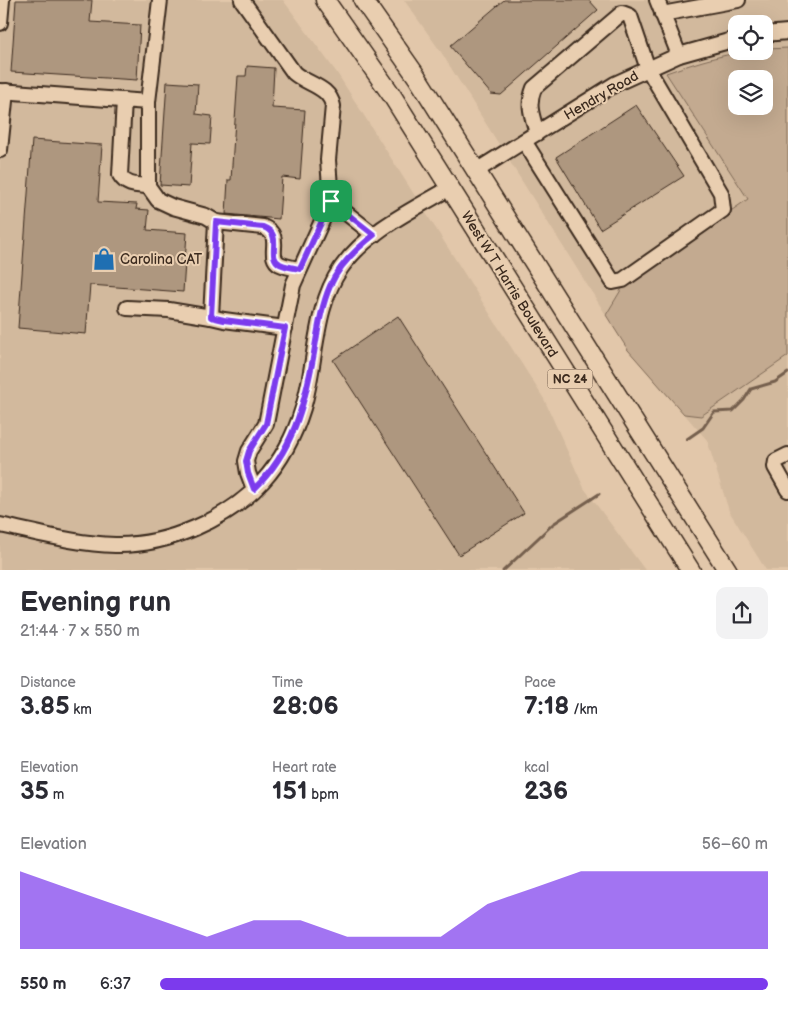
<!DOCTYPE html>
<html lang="en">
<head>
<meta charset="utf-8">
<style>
  body { margin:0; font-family:"Balsamiq Sans",sans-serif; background:#f2f2f3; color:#2b2b33; height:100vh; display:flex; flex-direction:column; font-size:19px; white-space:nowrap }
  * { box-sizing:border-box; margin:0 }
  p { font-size:16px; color:#7c7c81 }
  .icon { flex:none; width:28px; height:28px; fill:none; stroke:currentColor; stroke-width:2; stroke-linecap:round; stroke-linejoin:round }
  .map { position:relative; height:570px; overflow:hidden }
  .panel { display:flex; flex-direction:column; background:#fff; flex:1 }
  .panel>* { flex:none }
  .fabs { position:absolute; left:728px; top:15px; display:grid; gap:10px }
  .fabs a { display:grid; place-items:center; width:45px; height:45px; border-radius:10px; background:#fff; box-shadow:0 5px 20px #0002; font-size:25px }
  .pin { position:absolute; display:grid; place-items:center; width:42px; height:42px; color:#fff; margin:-21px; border-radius:10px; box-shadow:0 2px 8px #0006 }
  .round { display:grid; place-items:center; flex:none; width:52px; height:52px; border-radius:10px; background:#f2f2f3 }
  .head { display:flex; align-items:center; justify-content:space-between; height:85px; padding:0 20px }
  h1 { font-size:28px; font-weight:700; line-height:38px }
  .stats { display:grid; grid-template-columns:repeat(3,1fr); gap:8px; height:85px; padding:5px 20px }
  .stats div { display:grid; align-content:center }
  .stats b { font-size:25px; font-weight:700 }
  .stats small { font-size:14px; font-weight:400 }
  .stats p { font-size:14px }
  .chart { height:140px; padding:10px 20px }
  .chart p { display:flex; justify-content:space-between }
  .chart svg { width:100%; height:90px; margin-top:5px; fill:#7c3aed; opacity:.7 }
  ul { padding:0 20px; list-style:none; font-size:16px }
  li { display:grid; grid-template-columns:80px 60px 1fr; align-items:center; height:38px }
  li i { height:12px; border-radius:6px; background:#7c3aed }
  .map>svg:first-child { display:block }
</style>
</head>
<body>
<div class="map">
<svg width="788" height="571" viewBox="0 0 788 571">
  <rect width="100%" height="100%" fill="#e2c7aa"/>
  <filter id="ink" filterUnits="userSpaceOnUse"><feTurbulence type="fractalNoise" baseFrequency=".02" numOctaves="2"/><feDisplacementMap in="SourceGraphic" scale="10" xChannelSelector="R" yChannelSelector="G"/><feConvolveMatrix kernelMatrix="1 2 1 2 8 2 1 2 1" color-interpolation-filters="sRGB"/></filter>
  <g filter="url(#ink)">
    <g fill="#d2b99d" fill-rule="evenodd">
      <polygon points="0,0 283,0 337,73 544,399 584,488 645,570 0,570"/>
      <path d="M404,0H788V570H766L729,511L707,440L628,350L441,52ZM736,24H764V51H736ZM736,79H764V106H736Z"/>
    </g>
    <path fill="#c3aa90" stroke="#7f6a57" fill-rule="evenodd" d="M788,48V356L701,416L684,414L628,350L606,315L624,285L748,199L666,73C698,62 730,51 764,51V49H767ZM736,79H764V106H736Z"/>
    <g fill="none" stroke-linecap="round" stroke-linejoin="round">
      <g stroke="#745f4d" stroke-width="3">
        <polyline points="687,439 703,428 714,412 733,411 744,400 751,389 775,382 788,373"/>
        <polyline points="503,571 553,524 599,494"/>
      </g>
    </g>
    <g fill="#ae977f" stroke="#3b2a1e">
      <polygon points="16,0 92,0 90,22 140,25 137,80 11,72"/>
      <polygon points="504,0 589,0 598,10 501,95 491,94 450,46"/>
      <polygon points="247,66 274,68 272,108 305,110 300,179 282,177 279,219 226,214 228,180 231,180 238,76 246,76"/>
      <polygon points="167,82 198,84 196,114 212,116 210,144 192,143 189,187 160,185"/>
      <polygon points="636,105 684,176 600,229 556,157"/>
      <polygon points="32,140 102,145 98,202 137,204 136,209 149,210 147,230 187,233 183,292 90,285 86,334 18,328"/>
      <polygon points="398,316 524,513 459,555 333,360"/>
    </g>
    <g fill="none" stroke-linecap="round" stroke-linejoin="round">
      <defs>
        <g id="minor">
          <path d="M242,0L294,73C308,85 329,86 333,106L328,160L331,201"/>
          <polyline points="657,0 679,55"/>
          <polyline points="662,14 738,0"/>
          <polyline points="0,23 2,0"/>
          <polyline points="764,34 788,32"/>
          <polyline points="0,91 148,102"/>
          <path d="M124,100L120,175C126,186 137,185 148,186"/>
          <path d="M524,141L613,282L623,280L723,210L721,193L648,69L630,16L622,13L534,88C527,106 532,115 537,133"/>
          <polyline points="0,150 6,91"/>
          <polyline points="476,171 615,84 679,55 736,39"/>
          <path d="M216,222L263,227C285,236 265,256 280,264C286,267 294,268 300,269"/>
          <polyline points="127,308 169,310 211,317 216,222 206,216 173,207 158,200 148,186 148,102 160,0"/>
          <polyline points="211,317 224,320 285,328"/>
          <polyline points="788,455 776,461 775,467 788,490"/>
          <polyline points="254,489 248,473 246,461 249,451 266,424 293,285 331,201 374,235"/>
          <path d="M0,525C38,533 76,544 115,545C167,546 229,519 263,481C281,461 295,434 303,408C317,362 313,309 341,268C367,231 412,210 450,188"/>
        </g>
        <g id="major">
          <polyline points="325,0 391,94 691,571"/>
          <polyline points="363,0 417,77 728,571"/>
        </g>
      </defs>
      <use href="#minor" stroke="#3b2a1e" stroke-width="18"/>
      <use href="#major" stroke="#3b2a1e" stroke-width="21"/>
      <use href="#minor" stroke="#e9ceb0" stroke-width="14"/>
      <use href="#major" stroke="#e9ceb0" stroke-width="18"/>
    </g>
  </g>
  <g fill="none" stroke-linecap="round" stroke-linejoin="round" filter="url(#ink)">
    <defs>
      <path id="route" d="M331,201L374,235C356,249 339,265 330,286C321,307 318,330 314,353C305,403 293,452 254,489L248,473L246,461L249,451L266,424L285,328L224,320L211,317L216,222L263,227C285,235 265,256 280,264C286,267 294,268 300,269Z"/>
    </defs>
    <use href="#route" stroke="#fff" stroke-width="10"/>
    <use href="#route" stroke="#7c3aed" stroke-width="6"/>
  </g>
  <defs>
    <symbol id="shop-bare" viewBox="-9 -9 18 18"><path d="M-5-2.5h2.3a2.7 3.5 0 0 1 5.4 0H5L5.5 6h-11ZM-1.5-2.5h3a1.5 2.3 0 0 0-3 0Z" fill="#1f6fb2" stroke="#e9ceb0" stroke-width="2.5" paint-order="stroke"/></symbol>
  </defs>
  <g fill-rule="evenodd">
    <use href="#shop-bare" x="88" y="243" width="32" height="32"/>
  </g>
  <g text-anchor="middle" stroke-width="4" stroke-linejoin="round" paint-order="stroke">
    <rect fill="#e9ceb0" stroke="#6f5b4a" stroke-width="1" x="547.5" y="369.5" width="45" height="19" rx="4"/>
    <g font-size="12" font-weight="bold" fill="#3b2a1e">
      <text x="570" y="383">NC 24</text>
    </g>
    <g font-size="14" fill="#3b2a1e" stroke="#e9ceb0">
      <text transform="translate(601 95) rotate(-30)" y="5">Hendry Road</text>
      <text transform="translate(510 284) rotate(58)" y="5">West W T Harris Boulevard</text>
    </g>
    <g font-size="14" fill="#3b2a1e" stroke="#e9ceb0" text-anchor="start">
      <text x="120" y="264">Carolina CAT</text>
    </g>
  </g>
</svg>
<div class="fabs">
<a><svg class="icon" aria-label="locate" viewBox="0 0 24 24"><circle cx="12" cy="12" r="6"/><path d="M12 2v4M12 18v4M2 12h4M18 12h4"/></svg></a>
<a><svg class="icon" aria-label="layers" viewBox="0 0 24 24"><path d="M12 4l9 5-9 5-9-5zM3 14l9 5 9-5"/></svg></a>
</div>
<div class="pin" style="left:331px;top:201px;background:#1e9e55"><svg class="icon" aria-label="arrive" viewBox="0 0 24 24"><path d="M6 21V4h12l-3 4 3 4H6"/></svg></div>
</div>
<section class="panel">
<div class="head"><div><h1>Evening run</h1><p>21:44 · 7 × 550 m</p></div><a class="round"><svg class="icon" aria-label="share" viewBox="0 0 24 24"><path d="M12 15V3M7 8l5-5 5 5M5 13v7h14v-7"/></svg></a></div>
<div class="stats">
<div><p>Distance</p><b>3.85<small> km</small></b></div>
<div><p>Time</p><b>28:06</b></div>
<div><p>Pace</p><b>7:18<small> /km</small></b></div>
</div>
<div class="stats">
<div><p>Elevation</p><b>35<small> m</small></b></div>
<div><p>Heart rate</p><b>151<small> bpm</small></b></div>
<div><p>kcal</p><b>236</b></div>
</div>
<div class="chart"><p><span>Elevation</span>56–60 m</p>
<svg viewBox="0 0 160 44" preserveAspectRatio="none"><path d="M0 44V6L10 14L20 22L30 30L40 38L50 30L60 30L70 38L80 38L90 38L100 22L110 14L120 6L130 6L140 6L150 6L160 6V44z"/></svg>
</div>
<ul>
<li><b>550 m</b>6:37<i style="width:100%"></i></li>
</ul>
</section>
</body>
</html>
